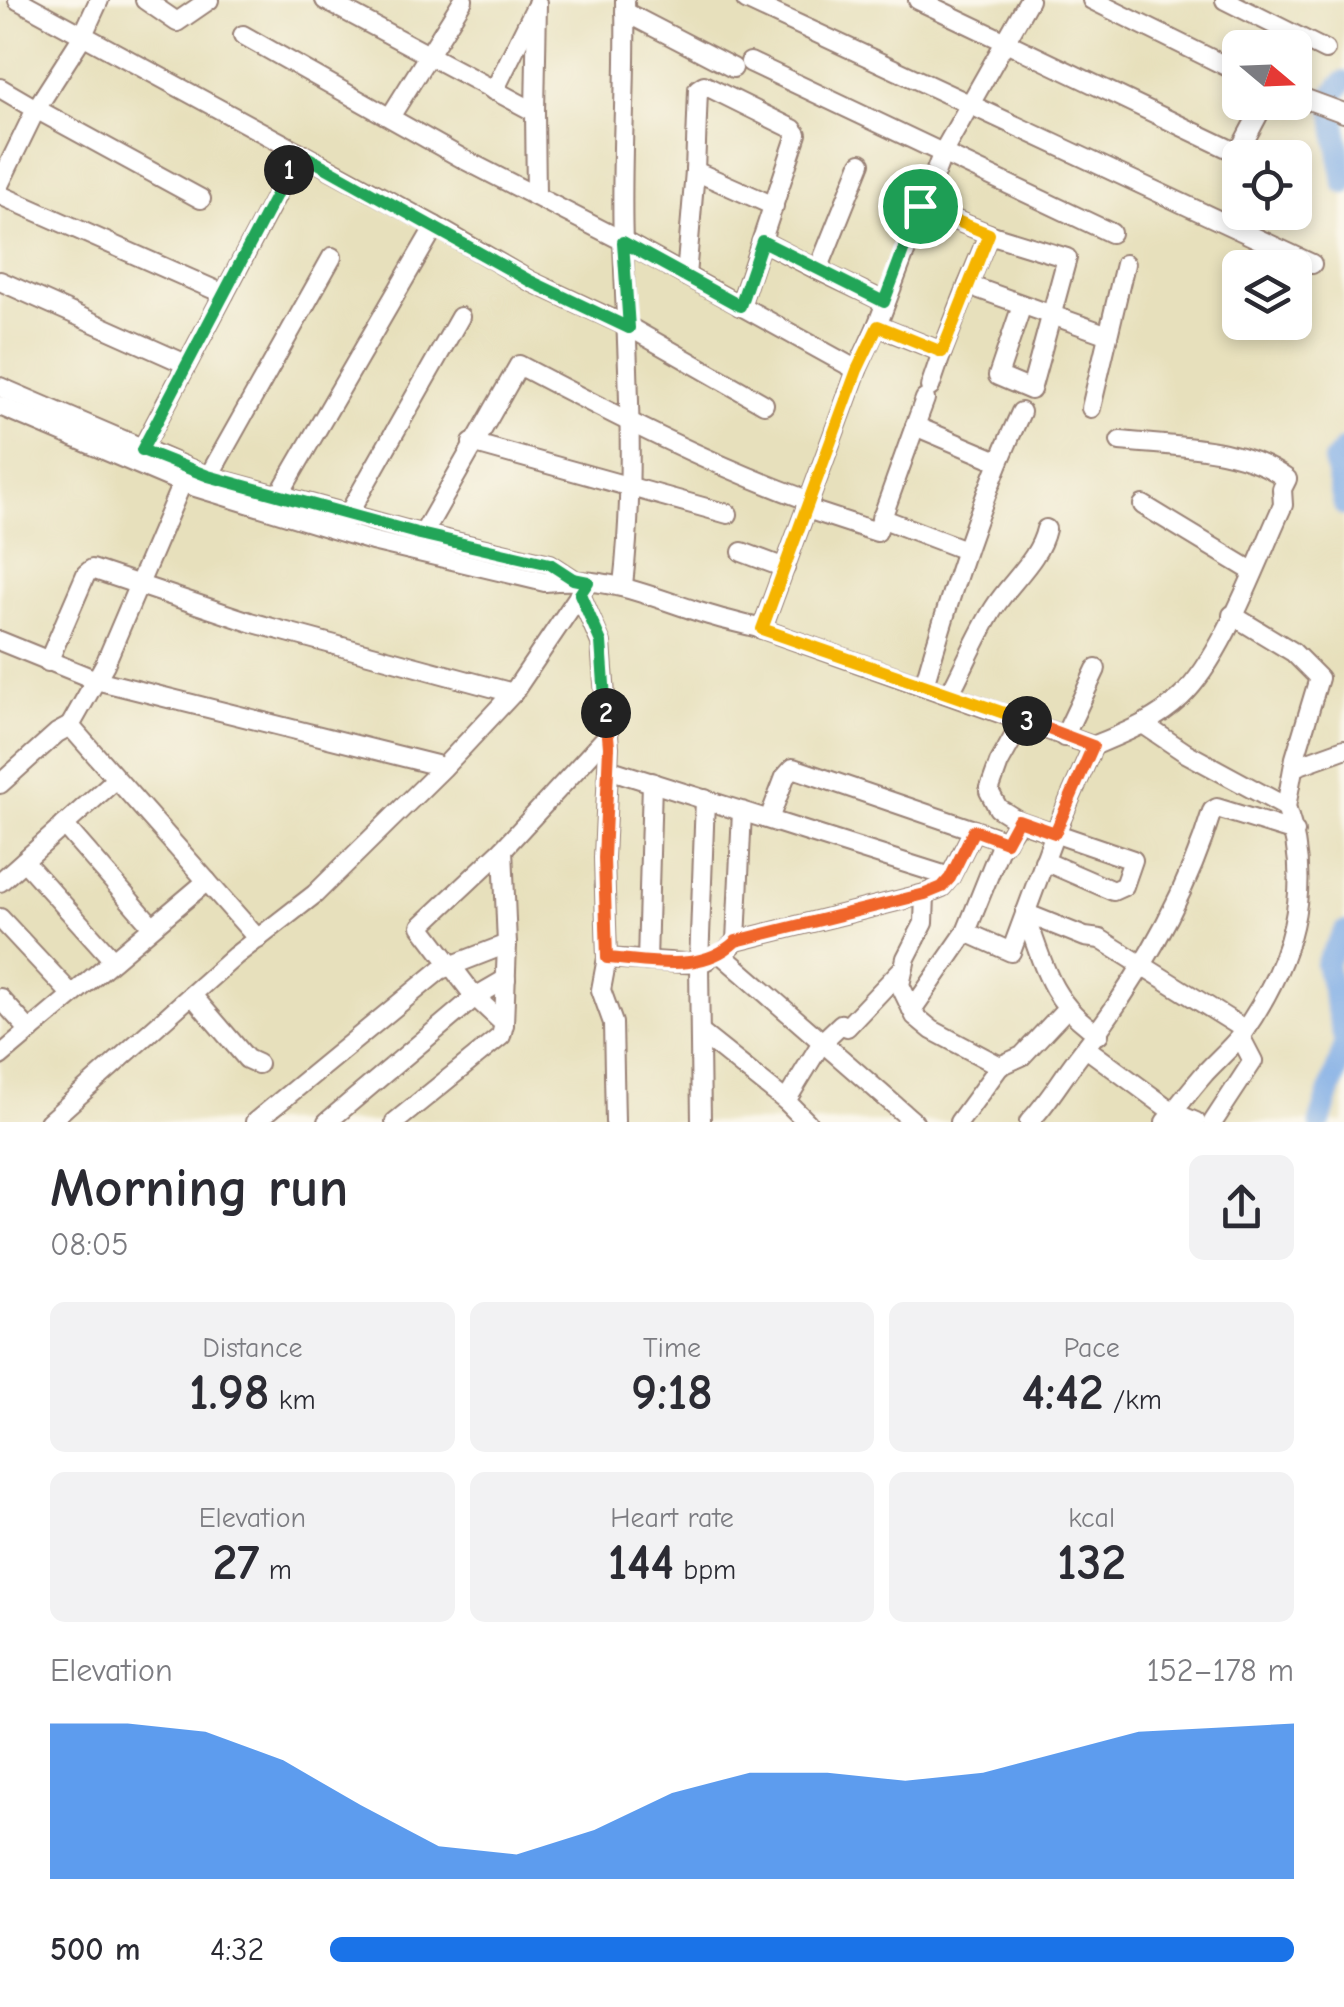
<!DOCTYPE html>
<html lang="en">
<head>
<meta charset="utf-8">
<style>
  body { margin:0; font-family:"Comic Neue",sans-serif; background:#f2f2f3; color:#2b2b33; height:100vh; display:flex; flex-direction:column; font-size:38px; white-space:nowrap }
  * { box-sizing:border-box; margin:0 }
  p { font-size:32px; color:#7c7c81 }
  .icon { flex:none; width:55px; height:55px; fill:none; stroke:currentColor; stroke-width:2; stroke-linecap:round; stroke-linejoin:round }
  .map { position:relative; height:1122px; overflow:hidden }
  .sheet { display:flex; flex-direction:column; background:#fff; flex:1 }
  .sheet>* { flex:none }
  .needle { width:65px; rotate:109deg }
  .fabs { position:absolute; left:1222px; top:30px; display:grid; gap:20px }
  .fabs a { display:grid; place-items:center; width:90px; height:90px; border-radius:15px; background:#fff; box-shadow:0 5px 15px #0003; font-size:50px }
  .pin { position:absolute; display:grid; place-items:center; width:85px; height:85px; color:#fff; margin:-42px; border:5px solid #fff; border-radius:50%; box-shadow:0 2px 10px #0007 }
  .km { position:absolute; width:50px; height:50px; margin:-25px; border-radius:50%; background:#222; color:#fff; font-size:28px; line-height:50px; text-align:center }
  .round { display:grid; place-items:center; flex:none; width:105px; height:105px; border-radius:15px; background:#f2f2f3 }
  .head { display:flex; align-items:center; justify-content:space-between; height:170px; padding:0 50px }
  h1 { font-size:55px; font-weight:700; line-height:75px }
  .stats { display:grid; grid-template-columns:repeat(3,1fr); gap:15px; height:170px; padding:10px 50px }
  .stats div { display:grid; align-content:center; border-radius:15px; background:#f2f2f3; text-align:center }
  .stats b { font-size:50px; font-weight:700 }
  .stats small { font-size:28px; font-weight:400 }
  .stats p { font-size:28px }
  .chart { height:280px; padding:20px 50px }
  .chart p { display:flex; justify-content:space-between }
  .chart svg { width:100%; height:180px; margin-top:10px; fill:#1a73e8; opacity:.7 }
  ul { padding:0 50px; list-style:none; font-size:32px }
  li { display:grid; grid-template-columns:160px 120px 1fr; align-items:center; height:75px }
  li i { height:25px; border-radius:12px; background:#1a73e8 }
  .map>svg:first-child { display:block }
</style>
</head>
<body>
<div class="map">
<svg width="1344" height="1122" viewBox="0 0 1344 1122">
  <rect width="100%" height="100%" fill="#fbf7ec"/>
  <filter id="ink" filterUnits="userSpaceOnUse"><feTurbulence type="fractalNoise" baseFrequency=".01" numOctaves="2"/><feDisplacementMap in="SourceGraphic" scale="20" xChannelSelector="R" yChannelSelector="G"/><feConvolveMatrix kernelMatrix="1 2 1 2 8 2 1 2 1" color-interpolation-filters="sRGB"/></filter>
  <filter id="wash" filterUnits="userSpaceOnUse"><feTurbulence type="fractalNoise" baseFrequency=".0048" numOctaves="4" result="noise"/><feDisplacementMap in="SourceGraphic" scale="40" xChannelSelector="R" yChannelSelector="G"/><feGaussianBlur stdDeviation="2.25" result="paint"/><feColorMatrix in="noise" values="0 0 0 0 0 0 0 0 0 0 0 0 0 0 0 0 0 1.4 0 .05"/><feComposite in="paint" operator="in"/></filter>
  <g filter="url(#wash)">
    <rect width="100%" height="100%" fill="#e7e0bc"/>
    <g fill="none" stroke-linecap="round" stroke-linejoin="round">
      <g stroke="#7baae5" stroke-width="22">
        <polyline points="1344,82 1331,96 1344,183"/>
        <polyline points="1344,449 1334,461 1344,505"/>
        <polyline points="1344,932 1326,964 1344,1039"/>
        <polyline points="1320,1122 1344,1047"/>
      </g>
    </g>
  </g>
  <g filter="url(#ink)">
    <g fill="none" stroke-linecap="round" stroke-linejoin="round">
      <defs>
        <g id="minor">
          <polyline points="18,0 435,226 530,281 629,327 764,404"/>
          <polyline points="99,0 82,37 36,109 201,199"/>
          <polyline points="145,0 177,22 209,0"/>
          <polyline points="325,0 535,112 536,196"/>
          <polyline points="746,0 1312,264"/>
          <polyline points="918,0 1248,158"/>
          <polyline points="1092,0 1240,73"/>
          <polyline points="1225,0 1325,50"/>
          <polyline points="625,12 733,68"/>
          <polyline points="243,35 465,160 623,241 857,370 877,326 943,152 1029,0"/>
          <polyline points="750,62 1111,233"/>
          <polyline points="0,88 36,109 0,183"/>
          <polyline points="494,91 535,8"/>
          <polyline points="1295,95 1344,113"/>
          <polyline points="535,112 537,3"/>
          <polyline points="390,117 463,0"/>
          <polyline points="1238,153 1265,102"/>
          <polyline points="861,163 818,270 885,302"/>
          <polyline points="695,171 774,206"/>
          <polyline points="0,195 224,294"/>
          <polyline points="920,206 989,234 968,285"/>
          <polyline points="989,234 1067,258 1031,390 998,376 1022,305"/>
          <polyline points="762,241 818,270"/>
          <polyline points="686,276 695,171 698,89 704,85 793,129 797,134 740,306"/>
          <polyline points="0,281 186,364"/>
          <polyline points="877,326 942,352 968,285 1108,335"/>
          <polyline points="0,387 207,476 421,534 550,564 573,579"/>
          <polyline points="930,387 942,352"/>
          <polyline points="925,399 915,426 998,461"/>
          <path d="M0,406L182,483L372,541L545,582C604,576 639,592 693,610C716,618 739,623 762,629L857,370"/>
          <polyline points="1091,408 1125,264"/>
          <polyline points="472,443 728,514"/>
          <polyline points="138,457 299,152"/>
          <polyline points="185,476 105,664 70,726 258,939"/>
          <polyline points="205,483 332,257"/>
          <polyline points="275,502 435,226"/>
          <polyline points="1143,505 1252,571"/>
          <polyline points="807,509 877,532 915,426"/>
          <polyline points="881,518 965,550"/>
          <polyline points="342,525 460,317"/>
          <path d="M419,541L519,365C614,415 709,464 810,501"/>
          <polyline points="742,552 785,568"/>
          <path d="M623,585C636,472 627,357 623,243C620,162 627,81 625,0"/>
          <polyline points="580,594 601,643 609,747 604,858 607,958 601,990 613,1023 615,1122"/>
          <polyline points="1232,615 1293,652 1319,678 1295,758 1286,807"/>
          <path d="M762,629L1093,746C1124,733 1156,721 1181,697C1223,658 1258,559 1283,505L1282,489L1287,479C1241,445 1175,447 1120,441"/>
          <polyline points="0,641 96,680 436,765"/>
          <polyline points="48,662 86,574 92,569 250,622 513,693"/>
          <path d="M924,685C951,592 980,500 1021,412"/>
          <path d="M950,693C965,665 977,635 994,608C1011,581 1039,560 1046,529"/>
          <path d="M1143,724L1186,753L1286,807C1315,890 1291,964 1242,1034C1231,1048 1217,1060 1205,1073C1191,1089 1178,1106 1165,1122"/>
          <polyline points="1064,737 1096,669"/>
          <polyline points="1294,767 1344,749"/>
          <polyline points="608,769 950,877 942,887 925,894 736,941 742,811"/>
          <polyline points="0,784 57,733 70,726"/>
          <polyline points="769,819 785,777 793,768 1006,841"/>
          <polyline points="1019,821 998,808 989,791 999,763 1023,720"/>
          <polyline points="64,825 152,926"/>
          <polyline points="503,849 421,926 475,997 504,1024"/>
          <polyline points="24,861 113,960"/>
          <polyline points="950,877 974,830"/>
          <polyline points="0,882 115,780"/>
          <polyline points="925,894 924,923 906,958 900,985 915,1016 932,1030 1000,1066 959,1122"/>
          <polyline points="1025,913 1085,937 1100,939 1244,1029"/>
          <path d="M1025,913C1042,962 1052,1006 1099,1034"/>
          <polyline points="0,918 72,995"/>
          <polyline points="966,932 999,850 1019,821 1133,860 1124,886 1113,891 1044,861"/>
          <polyline points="736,941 722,955 914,1122"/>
          <polyline points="607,958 699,964 707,960"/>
          <polyline points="647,961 652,782"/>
          <polyline points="192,995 247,1059 258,1064"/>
          <polyline points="0,998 30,1031"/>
          <polyline points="912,1010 966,932 1011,952 1055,833 1093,746"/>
          <polyline points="701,1033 786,1101"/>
          <polyline points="1086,1048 1173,1112 1196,1122"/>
          <polyline points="0,1056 207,881"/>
          <polyline points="1000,1066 1022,1056 1067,1008"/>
          <polyline points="49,1122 235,956 315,894 443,768 513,693 588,582"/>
          <polyline points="255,1122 440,970 507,944"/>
          <polyline points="327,1122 475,997 506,979"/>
          <polyline points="395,1122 501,1036 504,1024 507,944 503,849 608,735"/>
          <polyline points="701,1122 699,964 705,799"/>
          <polyline points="807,1122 786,1101 822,1042 841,1024 847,1027 904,967"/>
          <path d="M1029,1122C1047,1104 1060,1081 1076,1060C1135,985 1184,903 1212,811L1217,808L1295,832"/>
          <polyline points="1213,1122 1253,1061 1240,1036"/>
        </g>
      </defs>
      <use href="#minor" stroke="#988074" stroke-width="22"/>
      <use href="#minor" stroke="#fff" stroke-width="18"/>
    </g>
  </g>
  <g fill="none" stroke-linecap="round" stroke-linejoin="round" filter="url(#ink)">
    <defs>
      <polyline id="split-1" points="289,170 298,152 530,281 629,328 623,242 740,306 762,241 884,302 920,206"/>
      <polyline id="split-2" points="289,170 142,450 208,476 420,534 550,564 573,579 588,582 580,594 601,642 606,713"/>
      <path id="split-3" d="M606,713L609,747L604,858L607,958C652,961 701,974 736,941L925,894L942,887L950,878L974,830L1006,842L1018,820L1055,833L1093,746L1027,721"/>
      <polyline id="split-4" points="920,206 989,234 942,352 878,326 857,370 762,629 1027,721"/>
    </defs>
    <use href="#split-1" stroke="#fff" stroke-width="20"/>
    <use href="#split-2" stroke="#fff" stroke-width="20"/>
    <use href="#split-3" stroke="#fff" stroke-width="20"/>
    <use href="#split-4" stroke="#fff" stroke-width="20"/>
    <use href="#split-1" stroke="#22a559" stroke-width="12"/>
    <use href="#split-2" stroke="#22a559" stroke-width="12"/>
    <use href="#split-3" stroke="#f0652b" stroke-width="12"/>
    <use href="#split-4" stroke="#f5b400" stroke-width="12"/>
  </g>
</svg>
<div class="fabs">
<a><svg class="needle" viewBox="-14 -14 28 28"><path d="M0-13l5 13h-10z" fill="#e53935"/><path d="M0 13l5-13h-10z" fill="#7c7c81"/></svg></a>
<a><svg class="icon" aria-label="locate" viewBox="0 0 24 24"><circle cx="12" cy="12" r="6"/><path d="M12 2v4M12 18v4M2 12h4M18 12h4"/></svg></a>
<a><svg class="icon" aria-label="layers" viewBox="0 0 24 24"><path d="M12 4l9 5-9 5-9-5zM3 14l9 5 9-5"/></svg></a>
</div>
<div class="pin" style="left:920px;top:206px;background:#1e9e55"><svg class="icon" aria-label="arrive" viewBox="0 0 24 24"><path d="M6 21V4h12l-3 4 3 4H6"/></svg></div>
<b class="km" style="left:289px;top:170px">1</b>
<b class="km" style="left:606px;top:713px">2</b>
<b class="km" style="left:1027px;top:721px">3</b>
</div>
<section class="sheet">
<div class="head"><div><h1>Morning run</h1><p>08:05</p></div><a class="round"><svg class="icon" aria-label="share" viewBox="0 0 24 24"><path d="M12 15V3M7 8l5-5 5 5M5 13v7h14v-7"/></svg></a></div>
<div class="stats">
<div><p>Distance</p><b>1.98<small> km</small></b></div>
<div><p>Time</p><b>9:18</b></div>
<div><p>Pace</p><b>4:42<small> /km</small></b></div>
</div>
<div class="stats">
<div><p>Elevation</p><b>27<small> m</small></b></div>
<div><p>Heart rate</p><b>144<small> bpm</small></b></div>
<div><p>kcal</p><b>132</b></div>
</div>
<div class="chart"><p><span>Elevation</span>152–178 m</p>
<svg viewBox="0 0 160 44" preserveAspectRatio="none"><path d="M0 44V6L10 6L20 8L30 15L40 26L50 36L60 38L70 32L80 23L90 18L100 18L110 20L120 18L130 13L140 8L150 7L160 6V44z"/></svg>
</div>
<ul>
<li><b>500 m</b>4:32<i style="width:100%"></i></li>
</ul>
</section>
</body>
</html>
